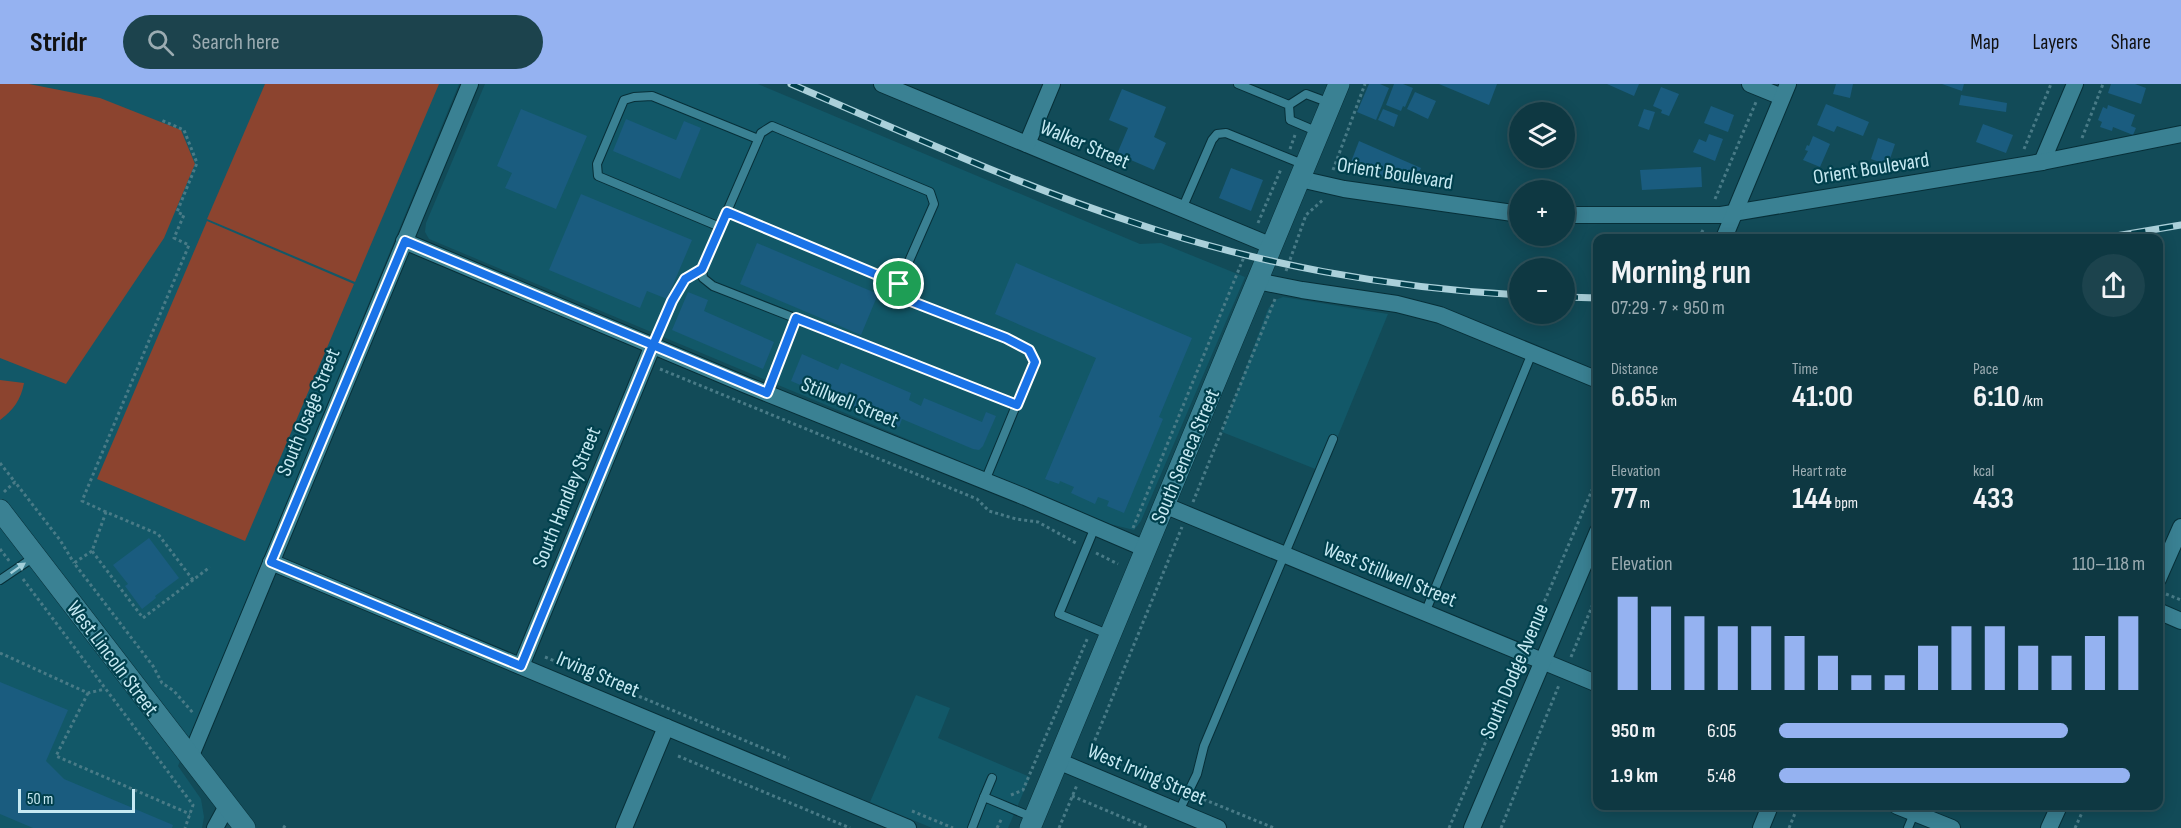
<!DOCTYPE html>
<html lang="en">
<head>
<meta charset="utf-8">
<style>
  body { margin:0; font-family:"Sofia Sans Condensed",sans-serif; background:#1c434d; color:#f1f3f6; height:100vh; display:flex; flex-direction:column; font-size:22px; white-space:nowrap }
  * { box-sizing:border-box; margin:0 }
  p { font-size:20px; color:#9bacb2 }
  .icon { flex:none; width:33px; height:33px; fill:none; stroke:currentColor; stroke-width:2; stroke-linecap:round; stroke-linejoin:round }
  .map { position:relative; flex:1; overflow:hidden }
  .sheet { position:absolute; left:1593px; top:150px; width:570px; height:576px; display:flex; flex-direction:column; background:#0e3842; border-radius:12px; box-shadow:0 3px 15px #0003,0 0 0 2px #2e525b }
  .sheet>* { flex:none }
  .buttons { position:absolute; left:1509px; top:18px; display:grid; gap:12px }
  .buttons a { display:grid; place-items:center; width:66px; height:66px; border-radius:50%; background:#0e3842; box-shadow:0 3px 15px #0003,0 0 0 2px #2e525b; font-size:30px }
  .scale { position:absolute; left:18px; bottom:15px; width:117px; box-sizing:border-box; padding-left:6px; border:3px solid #c6e9f2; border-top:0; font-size:16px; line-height:21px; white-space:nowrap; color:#c6e9f2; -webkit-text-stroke:4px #01404d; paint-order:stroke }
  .pin { position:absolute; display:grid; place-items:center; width:51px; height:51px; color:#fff; margin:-26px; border:3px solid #fff; border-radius:50%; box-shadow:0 2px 6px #0007 }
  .round { display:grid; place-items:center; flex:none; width:63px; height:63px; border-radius:32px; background:#1c434d }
  .summary { display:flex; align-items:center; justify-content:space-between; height:102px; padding:0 18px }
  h1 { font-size:33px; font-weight:700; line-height:45px }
  .figures { display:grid; grid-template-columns:repeat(3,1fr); gap:9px; height:102px; padding:6px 18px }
  .figures div { display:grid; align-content:center }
  .figures b { font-size:30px; font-weight:700 }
  .figures small { font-size:16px; font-weight:400 }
  .figures p { font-size:16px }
  .chart { height:168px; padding:12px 18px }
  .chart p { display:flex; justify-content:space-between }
  .chart svg { width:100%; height:108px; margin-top:6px; stroke:#95b2f1; stroke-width:6 }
  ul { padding:0 18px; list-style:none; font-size:20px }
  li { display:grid; grid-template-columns:96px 72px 1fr; align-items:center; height:45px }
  li i { height:15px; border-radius:8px; background:#95b2f1 }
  header { display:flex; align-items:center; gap:36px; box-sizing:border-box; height:84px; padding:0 30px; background:#95b2f1; color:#111 }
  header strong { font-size:28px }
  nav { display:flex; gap:33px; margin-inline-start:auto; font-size:21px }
  .search { width:420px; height:54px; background:#1c434d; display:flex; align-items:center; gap:15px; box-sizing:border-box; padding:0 21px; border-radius:33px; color:#9bacb2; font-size:22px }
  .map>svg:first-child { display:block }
</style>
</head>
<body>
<header>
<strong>Stridr</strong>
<div class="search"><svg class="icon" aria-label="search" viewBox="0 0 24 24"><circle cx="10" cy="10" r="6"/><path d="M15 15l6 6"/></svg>Search here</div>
<nav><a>Map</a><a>Layers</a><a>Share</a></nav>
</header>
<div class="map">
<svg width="2181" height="744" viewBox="0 0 2181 744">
  <rect width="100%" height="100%" fill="#124b58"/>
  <g fill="#125868">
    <polygon points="0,0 459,0 178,682 201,715 204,733 202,744 0,744"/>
    <polygon points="485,0 758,0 1140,160 1161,159 1245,193 1141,437 1134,446 1110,440 429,155 425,148 426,139"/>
    <polygon points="1283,213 1388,230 1323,388 1222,348 1268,225 1275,216"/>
    <polygon points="916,611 950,624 938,654 1030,693 1008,744 932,744 870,718"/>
  </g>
  <g fill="#8c442f">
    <polygon points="0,0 29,0 100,14 181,46 195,80 164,154 66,300 0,274"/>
    <polygon points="265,0 439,0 355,198 207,135"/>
    <polygon points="207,137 354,200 245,457 97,395"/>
    <path d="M0,296L24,299C21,316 13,326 0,336Z"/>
  </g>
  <g fill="#1a5c7f">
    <polygon points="1369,0 1380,0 1389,4 1376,36 1357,28"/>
    <polygon points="1394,0 1403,0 1413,4 1405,23 1403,22 1401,27 1386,21"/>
    <polygon points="1439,0 1497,0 1489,21"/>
    <polygon points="1607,0 1639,0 1634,12"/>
    <polygon points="1836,0 1853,0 1850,14 1833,10"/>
    <polygon points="1942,0 1964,0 1962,7"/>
    <polygon points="2111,0 2135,0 2146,4 2141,20 2108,9"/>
    <polygon points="1661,3 1679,10 1669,32 1661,29 1662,26 1653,22"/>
    <polygon points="1122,5 1166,23 1154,53 1166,59 1154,86 1117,70 1128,44 1109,36"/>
    <polygon points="1415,8 1436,17 1428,35 1407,25"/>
    <polygon points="1961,11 2007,19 2006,28 1959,21"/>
    <polygon points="1826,20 1869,38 1863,52 1837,42 1834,48 1817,41"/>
    <polygon points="2108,21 2135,31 2131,42 2136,44 2133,51 2113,43 2112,47 2100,43 2102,38 2098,36 2103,23 2107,25"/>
    <polygon points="1711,22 1734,31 1728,48 1704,39"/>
    <polygon points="521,25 587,52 556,125 505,104 512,89 497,82"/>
    <polygon points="1383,25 1398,31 1394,43 1378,36"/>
    <polygon points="1644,25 1655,28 1649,46 1638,42"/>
    <polygon points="626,35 676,56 684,37 701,44 680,95 613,67"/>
    <polygon points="1983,40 2013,51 2006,69 1976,58"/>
    <polygon points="1709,50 1723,55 1715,77 1693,68 1699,55 1706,58"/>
    <polygon points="1813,52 1830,60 1820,83 1803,76 1808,67 1805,66 1807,61 1809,62"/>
    <polygon points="1878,54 1895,60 1888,81 1871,75"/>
    <polygon points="1359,57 1421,84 1414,100 1391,97 1351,78"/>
    <polygon points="1701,83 1702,103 1642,106 1640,86"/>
    <polygon points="1231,84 1263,96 1251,127 1219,114"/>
    <polygon points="581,110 692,156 667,215 647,207 640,224 549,186"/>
    <polygon points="757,159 878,210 861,251 740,200"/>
    <polygon points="1016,179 1192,254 1159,333 1163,335 1124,429 1107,422 1109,417 1098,413 1095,420 1071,409 1074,403 1060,397 1059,400 1045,395 1096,274 995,230"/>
    <polygon points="688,208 708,216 704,227 774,258 763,285 672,246"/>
    <polygon points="802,270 838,286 841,279 911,309 909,316 921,322 924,314 982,338 986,328 996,332 983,362 979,366 973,365 902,335 899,343 791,297"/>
    <polygon points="149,454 179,494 155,512 156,514 142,525 125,502 128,500 113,481"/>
    <polygon points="0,598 68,626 46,677 64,695 173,741 172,744 33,744 0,730"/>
  </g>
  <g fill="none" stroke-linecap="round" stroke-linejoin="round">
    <defs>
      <g id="service">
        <polyline points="1238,0 1289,21 1290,36 1318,48"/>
        <polyline points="1289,21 1306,10 1330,19"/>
        <polyline points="1182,125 1212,56 1217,50 1226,49 1305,81"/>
        <polyline points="727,128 899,200"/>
        <polyline points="720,143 598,92 597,80 624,16 634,13 652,12 758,55"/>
        <polyline points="653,261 672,217 685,195 702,185"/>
        <polyline points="767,309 796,234"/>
        <polyline points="985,397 1034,278 1029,266 1006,254 908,216 899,200 934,120 930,108 772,42 761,49 702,185 703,194 713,202 1017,321"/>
        <polyline points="1095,443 1059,530 1110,551"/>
        <polyline points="0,496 34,473"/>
        <polyline points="1425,529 1532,269"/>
        <polyline points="984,713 992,694"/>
        <polyline points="1179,727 1197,690 1204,662 1333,355"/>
        <polyline points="972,744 984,713 1034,734"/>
        <polyline points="1908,744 1915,727"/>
      </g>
      <g id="minor">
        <polyline points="882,0 1272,162"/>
        <polyline points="1750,0 1782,13"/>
        <polyline points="1027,60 1052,0"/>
        <polyline points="2042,78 2075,0"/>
        <polyline points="1300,95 1344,105 1520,130"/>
        <polyline points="1564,131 1721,131 2042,78 2181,50"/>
        <polyline points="1724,154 1788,0"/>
        <polyline points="404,157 746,301 1025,413 1146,465"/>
        <polyline points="1257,197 1302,206 1397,220 1440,231 1598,296"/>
        <polyline points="1164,421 1598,600"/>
        <polyline points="271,478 908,744"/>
        <polyline points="2158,495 2181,443"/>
        <polyline points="2158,527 2181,537"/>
        <polyline points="521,582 653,261"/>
        <polyline points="190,674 470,0"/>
        <polyline points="1058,677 1218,744"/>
        <polyline points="1897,722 1952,744"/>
        <polyline points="215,744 227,722"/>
        <polyline points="624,744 666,643"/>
        <polyline points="1472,744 1598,447"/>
        <polyline points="1761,744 1770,722"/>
        <polyline points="2049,744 2059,722"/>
      </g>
      <g id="tertiary">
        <polyline points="0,426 245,744"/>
        <polyline points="1030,744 1339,0"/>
      </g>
    </defs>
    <use href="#service" stroke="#072f38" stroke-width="10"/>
    <use href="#minor" stroke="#072f38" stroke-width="18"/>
    <use href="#tertiary" stroke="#072f38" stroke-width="22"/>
    <g stroke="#497b87" stroke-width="3" stroke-dasharray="3 3" stroke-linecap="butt">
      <polyline points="2082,54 2103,0"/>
      <polyline points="1290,65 1295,51"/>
      <polyline points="2024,65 2051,0"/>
      <polyline points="1333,86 1365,0"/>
      <polyline points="1715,115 1756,18"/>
      <polyline points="1258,139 1281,85"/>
      <polyline points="1699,154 1703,146"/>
      <polyline points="1286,187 1306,131 1324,115"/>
      <polyline points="660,285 977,415 989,427 1016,435 1038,438 1076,459"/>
      <polyline points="0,379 15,398"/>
      <polyline points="4,408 15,398 60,456 74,479"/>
      <polyline points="1193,418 1275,215"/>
      <polyline points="106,428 82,417 189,161 174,154 184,131 177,128 197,79 184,46 161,36"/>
      <polyline points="1133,444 1246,168"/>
      <polyline points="0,465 10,478"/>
      <polyline points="92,467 74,479 153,582 162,599 174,607 193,629"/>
      <polyline points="1096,469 1118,480"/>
      <polyline points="23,495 193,721 185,744"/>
      <polyline points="193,496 158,450 106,428 92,467 143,534 210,483"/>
      <polyline points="2166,510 2181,516"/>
      <polyline points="1528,556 1598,392"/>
      <polyline points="0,569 88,609 105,605"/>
      <polyline points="545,573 789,675"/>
      <polyline points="1571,573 1598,508"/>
      <polyline points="88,609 56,672 190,730"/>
      <polyline points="1090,668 1178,704"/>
      <polyline points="678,672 850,744"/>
      <polyline points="1088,673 1182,443"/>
      <polyline points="1011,711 1023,706 1088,553"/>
      <polyline points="1072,712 1148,744"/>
      <polyline points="1198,713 1274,744"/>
      <polyline points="912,727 953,744"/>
      <polyline points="283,742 286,744"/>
      <polyline points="997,744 1002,734"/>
      <polyline points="1059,744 1077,701"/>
      <polyline points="1449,744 1518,582"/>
      <polyline points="1501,744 1559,601"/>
      <polyline points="1789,744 1798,722"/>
      <polyline points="2075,744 2085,722"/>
    </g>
    <use href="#service" stroke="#3a8193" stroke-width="8"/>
    <use href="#minor" stroke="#3a8193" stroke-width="16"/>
    <use href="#tertiary" stroke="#3a8193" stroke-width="21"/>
    <defs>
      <g id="rail">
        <path d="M791,0C903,48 1016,100 1132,138C1255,180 1390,204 1520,211"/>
        <polyline points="2104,154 2181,141"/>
        <polyline points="1564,213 1598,214"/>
      </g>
    </defs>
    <use href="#rail" stroke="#aad0da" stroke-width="7"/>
    <use href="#rail" stroke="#01404d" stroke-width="4.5" stroke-dasharray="14" stroke-linecap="butt"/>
  </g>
  <defs><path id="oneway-solid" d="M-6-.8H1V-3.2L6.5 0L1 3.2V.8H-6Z" transform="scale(1.5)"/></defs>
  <use fill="#a3cfda" href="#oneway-solid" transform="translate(18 484) rotate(-35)"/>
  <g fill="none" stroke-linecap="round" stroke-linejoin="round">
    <defs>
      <polyline id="route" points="899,200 727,128 702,185 685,195 672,217 653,261 405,157 271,478 521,582 653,261 767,309 796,234 1017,321 1035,278 1029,266 1006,254 908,216 899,200"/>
    </defs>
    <use href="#route" stroke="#fff" stroke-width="12"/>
    <use href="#route" stroke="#1a73e8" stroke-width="8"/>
  </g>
  <g text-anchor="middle" stroke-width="4.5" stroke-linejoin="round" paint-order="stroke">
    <g font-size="21" fill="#c6e9f2" stroke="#01404d">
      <text transform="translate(1085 60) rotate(23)" y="7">Walker Street</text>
      <text transform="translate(1871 84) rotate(-9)" y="7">Orient Boulevard</text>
      <text transform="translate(1395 89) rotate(9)" y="7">Orient Boulevard</text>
      <text transform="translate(850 318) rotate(22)" y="7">Stillwell Street</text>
      <text transform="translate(308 328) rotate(-68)" y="7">South Osage Street</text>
      <text transform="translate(1185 372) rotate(-67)" y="7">South Seneca Street</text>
      <text transform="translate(566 413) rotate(-68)" y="7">South Handley Street</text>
      <text transform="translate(1390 490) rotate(22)" y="7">West Stillwell Street</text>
      <text transform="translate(113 574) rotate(53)" y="7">West Lincoln Street</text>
      <text transform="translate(1514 587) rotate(-67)" y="7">South Dodge Avenue</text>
      <text transform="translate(598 590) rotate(23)" y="7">Irving Street</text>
      <text transform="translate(1147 690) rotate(23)" y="7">West Irving Street</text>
    </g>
  </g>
</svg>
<div class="buttons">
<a><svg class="icon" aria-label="layers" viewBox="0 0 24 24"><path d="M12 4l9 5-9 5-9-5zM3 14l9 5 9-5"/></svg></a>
<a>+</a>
<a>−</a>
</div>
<div class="scale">50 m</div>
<div class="pin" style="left:899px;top:200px;background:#1e9e55"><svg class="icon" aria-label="arrive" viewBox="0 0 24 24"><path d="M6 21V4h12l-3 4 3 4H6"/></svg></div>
<section class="sheet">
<div class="summary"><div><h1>Morning run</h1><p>07:29 · 7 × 950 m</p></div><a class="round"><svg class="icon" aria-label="share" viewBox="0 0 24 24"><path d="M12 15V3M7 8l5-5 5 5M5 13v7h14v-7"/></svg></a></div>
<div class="figures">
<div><p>Distance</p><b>6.65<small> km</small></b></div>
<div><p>Time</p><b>41:00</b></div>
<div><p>Pace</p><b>6:10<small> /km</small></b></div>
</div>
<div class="figures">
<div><p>Elevation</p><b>77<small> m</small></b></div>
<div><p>Heart rate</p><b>144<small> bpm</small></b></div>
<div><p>kcal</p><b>433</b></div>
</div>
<div class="chart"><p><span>Elevation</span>110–118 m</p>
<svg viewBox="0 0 160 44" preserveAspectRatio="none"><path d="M5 44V6M15 44V10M25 44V14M35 44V18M45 44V18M55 44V22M65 44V30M75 44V38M85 44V38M95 44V26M105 44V18M115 44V18M125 44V26M135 44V30M145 44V22M155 44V14"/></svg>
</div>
<ul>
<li><b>950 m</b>6:05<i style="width:79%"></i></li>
<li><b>1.9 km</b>5:48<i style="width:96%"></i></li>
</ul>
</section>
</div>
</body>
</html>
